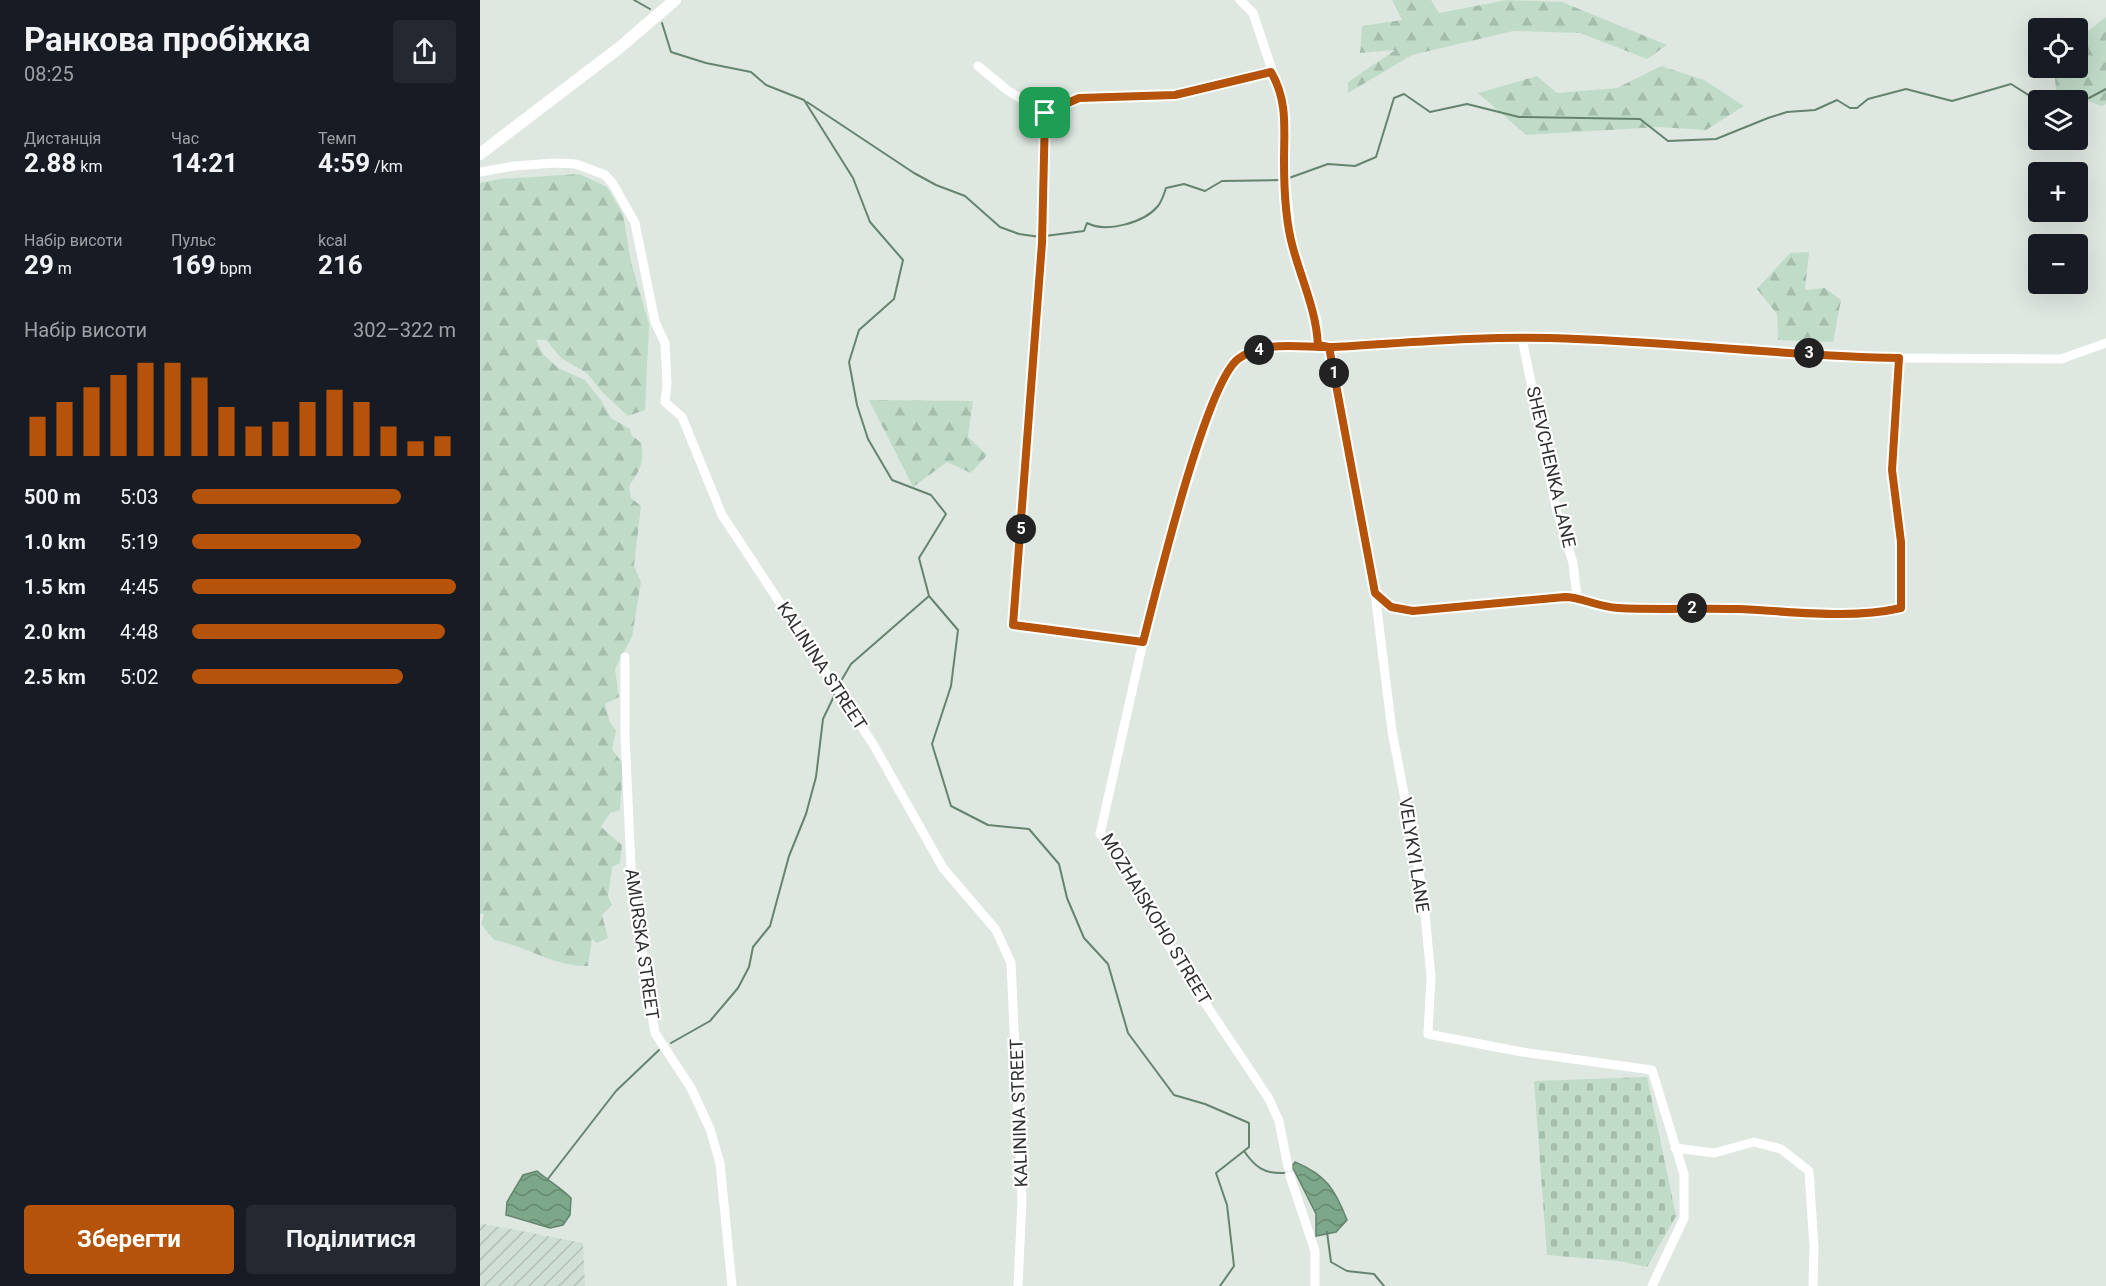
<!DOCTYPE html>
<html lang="uk">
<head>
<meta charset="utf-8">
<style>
  body { margin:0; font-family:Roboto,sans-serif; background:#242831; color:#f1f3f6; height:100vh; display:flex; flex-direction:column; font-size:22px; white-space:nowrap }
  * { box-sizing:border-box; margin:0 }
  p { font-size:20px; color:#9ea1a6 }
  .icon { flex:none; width:33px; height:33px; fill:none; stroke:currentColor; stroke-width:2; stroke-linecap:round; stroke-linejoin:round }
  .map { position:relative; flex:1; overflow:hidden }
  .panel { display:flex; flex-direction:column; background:#171b24; width:480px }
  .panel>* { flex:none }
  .tools { position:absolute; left:1548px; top:18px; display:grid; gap:12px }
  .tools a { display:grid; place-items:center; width:60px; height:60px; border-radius:6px; background:#171b24; box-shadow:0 6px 24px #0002; font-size:30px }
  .pin { position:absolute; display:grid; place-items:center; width:51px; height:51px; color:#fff; margin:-26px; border-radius:12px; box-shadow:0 3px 9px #0006 }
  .km { position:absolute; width:30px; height:30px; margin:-15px; border-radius:50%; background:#222; color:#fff; font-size:16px; line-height:30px; text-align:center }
  .round { display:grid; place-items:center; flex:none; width:63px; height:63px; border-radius:6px; background:#242831 }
  .headline { display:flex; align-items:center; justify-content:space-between; height:102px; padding:0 24px }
  h1 { font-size:33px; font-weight:700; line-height:45px }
  .metrics { display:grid; grid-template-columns:repeat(3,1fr); gap:9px; height:102px; padding:6px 24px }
  .metrics div { display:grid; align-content:center }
  .metrics b { font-size:26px; font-weight:700 }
  .metrics small { font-size:16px; font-weight:400 }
  .metrics p { font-size:16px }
  .chart { height:168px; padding:12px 24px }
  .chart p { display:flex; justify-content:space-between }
  .chart svg { width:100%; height:108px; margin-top:6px; stroke:#b45309; stroke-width:6 }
  .button { display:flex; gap:12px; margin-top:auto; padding:12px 24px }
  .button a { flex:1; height:69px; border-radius:6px; background:#b45309; color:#fff; font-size:24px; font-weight:700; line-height:69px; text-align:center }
  .button a+a { background:#242831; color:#f1f3f6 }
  ul { padding:0 24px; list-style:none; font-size:20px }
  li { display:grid; grid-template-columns:96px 72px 1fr; align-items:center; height:45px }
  li i { height:15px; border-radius:8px; background:#b45309 }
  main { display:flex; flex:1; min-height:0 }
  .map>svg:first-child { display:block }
</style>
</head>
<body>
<main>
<section class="panel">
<div class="headline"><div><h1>Ранкова пробіжка</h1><p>08:25</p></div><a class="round"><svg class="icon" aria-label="share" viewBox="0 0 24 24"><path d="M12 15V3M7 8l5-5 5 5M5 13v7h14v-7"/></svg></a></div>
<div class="metrics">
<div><p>Дистанція</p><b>2.88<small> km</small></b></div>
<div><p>Час</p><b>14:21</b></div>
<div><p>Темп</p><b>4:59<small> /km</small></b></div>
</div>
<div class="metrics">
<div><p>Набір висоти</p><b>29<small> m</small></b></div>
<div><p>Пульс</p><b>169<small> bpm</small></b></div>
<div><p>kcal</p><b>216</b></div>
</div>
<div class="chart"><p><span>Набір висоти</span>302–322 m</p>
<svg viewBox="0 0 160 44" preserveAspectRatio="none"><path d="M5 44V28M15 44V22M25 44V16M35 44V11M45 44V6M55 44V6M65 44V12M75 44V24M85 44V32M95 44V30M105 44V22M115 44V17M125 44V22M135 44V32M145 44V38M155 44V36"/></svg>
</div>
<ul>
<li><b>500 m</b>5:03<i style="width:79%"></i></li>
<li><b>1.0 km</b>5:19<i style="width:64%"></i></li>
<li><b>1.5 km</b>4:45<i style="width:100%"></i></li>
<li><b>2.0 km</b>4:48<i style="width:96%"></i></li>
<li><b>2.5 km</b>5:02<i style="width:80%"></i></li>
</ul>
<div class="button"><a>Зберегти</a><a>Поділитися</a></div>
</section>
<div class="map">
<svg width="1626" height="1286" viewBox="0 0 1626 1286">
  <defs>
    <pattern id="industrial-furrows" width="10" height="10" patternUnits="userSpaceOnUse" patternTransform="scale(1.5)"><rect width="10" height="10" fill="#d0dfd4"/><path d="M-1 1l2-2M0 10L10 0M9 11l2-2" fill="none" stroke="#b3c0b6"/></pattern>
    <pattern id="forest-firs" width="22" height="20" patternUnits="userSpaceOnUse" patternTransform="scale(1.5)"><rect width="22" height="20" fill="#c0dcc8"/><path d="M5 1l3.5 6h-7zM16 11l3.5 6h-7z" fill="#a5bdac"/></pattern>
    <pattern id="cemetery-stones" width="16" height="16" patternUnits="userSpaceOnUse" patternTransform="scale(1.5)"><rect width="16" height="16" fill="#c0dcc8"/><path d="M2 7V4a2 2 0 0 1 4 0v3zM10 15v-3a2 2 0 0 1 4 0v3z" fill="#a5bdac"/></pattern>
    <pattern id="water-waves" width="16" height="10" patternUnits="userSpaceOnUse" patternTransform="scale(1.5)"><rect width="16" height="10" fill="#7da789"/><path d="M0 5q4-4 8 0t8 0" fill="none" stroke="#678970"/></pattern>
  </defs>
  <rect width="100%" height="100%" fill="#dfe7e1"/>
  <polygon fill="url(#industrial-furrows)" points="4,1224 103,1243 105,1286 0,1286 0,1225"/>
  <g fill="url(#forest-firs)">
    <polygon points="912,0 951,0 959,13 1027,0 1082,2 1187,45 1167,59 1100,33 1033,31 932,55 868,93 868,82 915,50 880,53 882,26 922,20"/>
    <polygon points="1626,17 1626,104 1622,106 1576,90 1574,68 1598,68 1598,39"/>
    <polygon points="1181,66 1224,80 1264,106 1226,130 1179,127 1046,135 998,93 1057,76 1077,93 1137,88"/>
    <path d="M99,174L127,187L143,214L151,262L169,324L165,410L148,416L121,391L107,373L81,358L66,340H56L63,354L78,368L105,380L121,400L131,418L150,429L152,436L161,442C165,462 160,470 149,486L151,498L161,506L154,566L161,582L152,637L135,669L139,697L125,704L129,720L136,731L132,749L143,764L140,810L130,813L121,827L142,845L140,863L132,867L128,896L132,905L122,915L128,938L117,943L112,939L108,966C71,966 50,947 14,940L1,924L4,914H0V183L19,179Z"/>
    <polygon points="1329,252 1325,290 1345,288 1361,300 1353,342 1298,340 1297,314 1277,289 1310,253"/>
    <polygon points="389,400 493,401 488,437 507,455 491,473 467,462 433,487"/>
  </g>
  <polygon fill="url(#cemetery-stones)" points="1167,1077 1196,1216 1167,1267 1139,1261 1067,1255 1054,1081"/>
  <g fill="url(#water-waves)" stroke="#65846e" stroke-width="1.5">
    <path d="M815,1162C846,1175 855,1189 867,1220L856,1232L836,1236V1214L812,1166Z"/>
    <path d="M57,1171C69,1181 80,1187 91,1198L90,1215L83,1225L70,1228L26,1215L27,1202L43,1175Z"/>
  </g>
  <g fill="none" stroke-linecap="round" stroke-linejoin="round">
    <g stroke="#65846e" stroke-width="2">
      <polyline points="154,0 170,9"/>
      <path d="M182,23L191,52L226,63L271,72L286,85L324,100L373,178L390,222L423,260L414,299L379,330L369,362L377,405L388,439L412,480L451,495L466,514L439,558L449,596L478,630L471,686L452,744L471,806L508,825L549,829L579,864L587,898L604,938L628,964L648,1033L694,1095L725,1104L769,1123V1147L764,1151C775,1167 784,1174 804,1173"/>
      <polyline points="1577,100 1609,98 1626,89"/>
      <polyline points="327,102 434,173 456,185 485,196 520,227 539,234 560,237"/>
      <polyline points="809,178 848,164 875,166 896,157 914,98 924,94 950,112 987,104 1039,117 1160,119 1188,141 1236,139 1288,118 1307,112 1335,110 1357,100 1370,108 1377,108 1388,99 1426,89 1472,101 1531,84 1558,101"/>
      <path d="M565,236L604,231L607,223C626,233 664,223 678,206C682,201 684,194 686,188L704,184L725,191L742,181L801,180"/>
      <polyline points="358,686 371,664 449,596"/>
      <polyline points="191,1043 230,1021 258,988 269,967 273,947 290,926 309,856 326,814 336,777 343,719 355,694"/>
      <polyline points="67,1180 136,1091 179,1050"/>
      <polyline points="847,1232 851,1262 867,1271 894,1274 904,1286"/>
      <polyline points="740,1286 754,1266 747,1205 736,1173 764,1151"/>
    </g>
    <g stroke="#fff" stroke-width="9">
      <polyline points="760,0 773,13 804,106 806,119 804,162 812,246 837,320 838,345"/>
      <polyline points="498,66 527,90 565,113"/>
      <polyline points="0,172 34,166 74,163 96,164 125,175 133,184 155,223 175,322 185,343 187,385 185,402 202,417 242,515 393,744 463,868 516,930 531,963 542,1201 538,1286"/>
      <polyline points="1042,338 1077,512 1093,563 1097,597"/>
      <polyline points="849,347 878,495 895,593 912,731 943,893 951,977 948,1034 1042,1052 1172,1070 1204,1174 1204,1218 1172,1286"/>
      <path d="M895,593L911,607L933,611L1085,596C1102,597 1117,607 1137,608C1177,610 1217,608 1257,609C1311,611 1368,620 1421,608V542L1411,470L1419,358"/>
      <polyline points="663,642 533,625 562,243 565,113 599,98 695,95 791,72"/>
      <polyline points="145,657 145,735 152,889 175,1033 211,1088 230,1129 240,1163 252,1286"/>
      <polyline points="1195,1148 1234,1153 1274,1142 1301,1149 1329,1171 1334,1247 1333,1286"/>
      <path d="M808,1167L799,1121L789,1099C756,1048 720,998 689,946C667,909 656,860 620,834L663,642L700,505L741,380L758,359L777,350L806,346L849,347L959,339L1071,338L1410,358L1581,359L1626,343"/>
      <polyline points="810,1176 835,1251 835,1286"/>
    </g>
    <polyline stroke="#fff" stroke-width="12" points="0,154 139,48 195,0"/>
  </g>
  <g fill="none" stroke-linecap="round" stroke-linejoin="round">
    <defs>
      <path id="route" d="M565,113L599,98L695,95L791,72C808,101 804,129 804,161C804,186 806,224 813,248C822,281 836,310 838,345L849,347L895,593L911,607L933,611L1085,597C1102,597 1117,607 1138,608C1177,610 1217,608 1257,609C1311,611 1368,620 1421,608V542L1412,470L1419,358C1302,356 1187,341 1070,338C998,336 925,343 853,347C823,348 784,339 758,359C725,385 676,592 663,642L533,625L562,243L565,113"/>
    </defs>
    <use href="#route" stroke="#fff" stroke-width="12"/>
    <use href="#route" stroke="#b45309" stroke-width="8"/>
  </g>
  <g text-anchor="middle" stroke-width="4.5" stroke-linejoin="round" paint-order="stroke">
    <g font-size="18" fill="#2e312f" stroke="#fff">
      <text transform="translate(1071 467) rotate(77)" y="6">SHEVCHENKA LANE</text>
      <text transform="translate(342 666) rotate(57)" y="6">KALININA STREET</text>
      <text transform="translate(934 855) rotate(81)" y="6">VELYKYI LANE</text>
      <text transform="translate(676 919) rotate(59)" y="6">MOZHAISKOHO STREET</text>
      <text transform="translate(162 944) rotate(82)" y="6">AMURSKA STREET</text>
      <text transform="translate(539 1113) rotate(-92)" y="6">KALININA STREET</text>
    </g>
  </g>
</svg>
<div class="tools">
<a><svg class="icon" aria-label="locate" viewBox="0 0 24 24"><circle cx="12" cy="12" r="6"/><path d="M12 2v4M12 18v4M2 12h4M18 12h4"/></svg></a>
<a><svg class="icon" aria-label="layers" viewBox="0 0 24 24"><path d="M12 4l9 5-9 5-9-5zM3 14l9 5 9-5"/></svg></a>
<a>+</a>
<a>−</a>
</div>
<div class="pin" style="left:565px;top:113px;background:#1e9e55"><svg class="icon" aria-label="arrive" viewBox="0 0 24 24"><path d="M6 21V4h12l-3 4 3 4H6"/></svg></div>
<b class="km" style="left:854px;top:373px">1</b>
<b class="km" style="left:1212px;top:608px">2</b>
<b class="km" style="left:1329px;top:353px">3</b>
<b class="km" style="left:779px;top:350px">4</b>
<b class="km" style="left:541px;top:529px">5</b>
</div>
</main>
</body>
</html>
